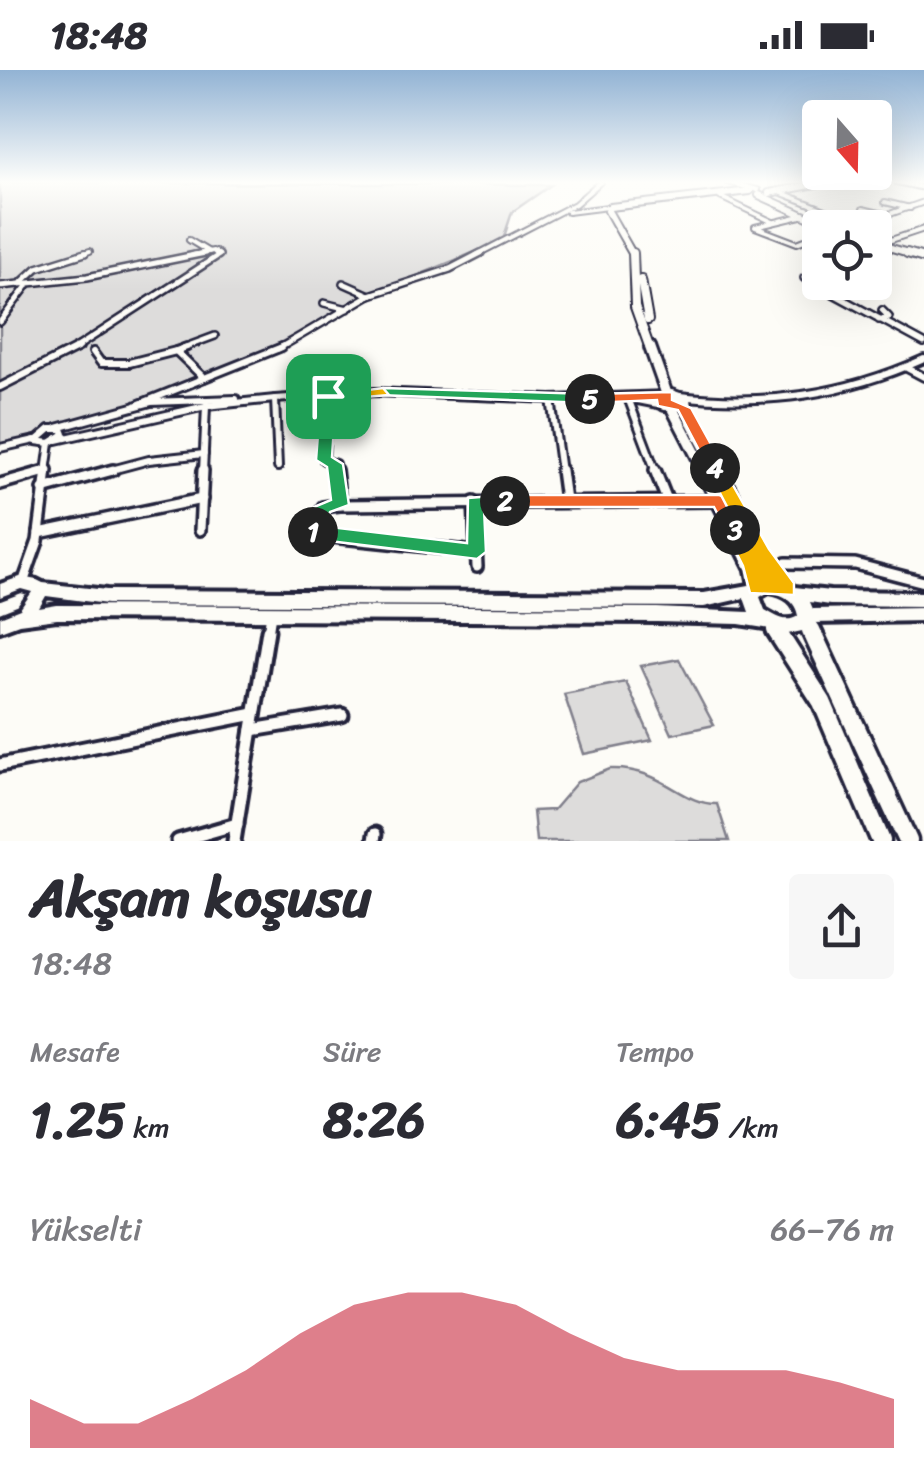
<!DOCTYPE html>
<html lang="tr">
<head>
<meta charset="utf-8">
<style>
  body { margin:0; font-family:Sriracha,sans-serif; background:#f7f7f7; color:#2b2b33; height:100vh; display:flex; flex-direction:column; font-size:38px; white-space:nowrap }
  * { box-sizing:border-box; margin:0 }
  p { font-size:32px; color:#7c7c81 }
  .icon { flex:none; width:55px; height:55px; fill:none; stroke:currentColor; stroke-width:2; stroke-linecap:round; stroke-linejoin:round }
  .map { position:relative; height:771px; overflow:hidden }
  .details { display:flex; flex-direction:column; background:#fff; flex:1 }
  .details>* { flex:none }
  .needle { width:65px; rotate:160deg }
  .tools { position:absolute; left:802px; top:30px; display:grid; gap:20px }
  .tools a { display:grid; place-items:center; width:90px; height:90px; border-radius:10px; background:#fff; box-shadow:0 10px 40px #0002; font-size:50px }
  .pin { position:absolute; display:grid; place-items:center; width:85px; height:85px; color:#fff; margin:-42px; border-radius:20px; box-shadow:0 5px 15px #0006 }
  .km { position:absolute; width:50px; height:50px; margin:-25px; border-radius:50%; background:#222; color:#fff; font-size:28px; line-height:50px; text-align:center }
  .round { display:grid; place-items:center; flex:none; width:105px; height:105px; border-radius:10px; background:#f7f7f7 }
  .summary { display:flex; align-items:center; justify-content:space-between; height:170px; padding:0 30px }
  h1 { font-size:55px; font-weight:700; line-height:75px }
  .figures { display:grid; grid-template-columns:repeat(3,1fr); gap:15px; height:170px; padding:10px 30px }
  .figures div { display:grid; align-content:center }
  .figures b { font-size:50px; font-weight:700 }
  .figures small { font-size:28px; font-weight:400 }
  .figures p { font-size:28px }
  .chart { height:280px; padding:20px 30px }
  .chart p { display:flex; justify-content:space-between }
  .chart svg { width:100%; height:180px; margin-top:10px; fill:#d1495b; opacity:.7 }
  .status { display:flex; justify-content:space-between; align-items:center; height:70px; padding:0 50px; background:#fff; direction:ltr }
  .status svg { height:28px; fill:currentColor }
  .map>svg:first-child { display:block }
</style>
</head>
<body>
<div class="status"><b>18:48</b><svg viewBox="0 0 49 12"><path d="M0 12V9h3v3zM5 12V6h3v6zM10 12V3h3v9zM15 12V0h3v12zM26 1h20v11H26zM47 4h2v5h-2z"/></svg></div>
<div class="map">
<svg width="924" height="771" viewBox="0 0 924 771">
  <rect width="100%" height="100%" fill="#fdfcf7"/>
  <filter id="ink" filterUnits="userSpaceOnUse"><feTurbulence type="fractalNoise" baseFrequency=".01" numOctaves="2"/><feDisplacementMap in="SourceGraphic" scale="20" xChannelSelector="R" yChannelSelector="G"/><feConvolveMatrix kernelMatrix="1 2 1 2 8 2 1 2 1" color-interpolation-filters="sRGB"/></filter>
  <g filter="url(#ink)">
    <g fill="#dddcdb" stroke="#807f8b" stroke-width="2.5">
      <polygon points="0,112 551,115 512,142 504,167 475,182 390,217 250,288 60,363 52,370 0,379"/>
      <polygon points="679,589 714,655 672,664 641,596"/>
      <polygon points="626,612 652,670 584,684 564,624"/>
      <path d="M610,699C663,697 681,735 717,734L729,771H536L533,741L553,740L577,712Z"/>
    </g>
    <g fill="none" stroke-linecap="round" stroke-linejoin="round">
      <defs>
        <g id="street-far4">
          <polyline points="728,112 758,120"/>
          <polyline points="897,112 924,118"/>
          <polyline points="777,121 864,155"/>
          <polyline points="720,127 773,152"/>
          <polyline points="885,132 910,138"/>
          <polyline points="863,139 888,145"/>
          <polyline points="568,142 608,137"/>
          <polyline points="805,145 755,157 797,173 820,164"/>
          <polyline points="850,158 924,132"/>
          <polyline points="189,170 209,182"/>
          <polyline points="879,174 924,159"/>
          <polyline points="77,185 90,181"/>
          <polyline points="192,185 213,181 219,185"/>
          <polyline points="476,185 575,134 600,112"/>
        </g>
        <g id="street-far3">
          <polyline points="820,203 804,208 924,273"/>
          <polyline points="22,212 37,198 85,183"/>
          <polyline points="343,213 370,225"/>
          <polyline points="0,216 87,207 205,183"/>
          <polyline points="324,233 348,239"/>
          <polyline points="879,250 889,247 882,240"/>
          <polyline points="0,252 27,216"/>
          <polyline points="74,279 219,185 216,183"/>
          <polyline points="180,279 215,266"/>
          <polyline points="278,279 370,225 450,199 481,183"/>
        </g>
        <g id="street-far2">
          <polyline points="187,277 176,281 204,308"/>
          <polyline points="93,282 101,293 129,293 176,281"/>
          <polyline points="907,298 924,307"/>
          <polyline points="0,317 79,277"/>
          <polyline points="328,326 324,390 335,394 336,402"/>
          <path d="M679,326C766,336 844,325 924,289"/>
          <polyline points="628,328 656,402"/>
          <polyline points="275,329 278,397"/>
          <polyline points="551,329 561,402"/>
          <polyline points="638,330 668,336"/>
          <polyline points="137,335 282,277"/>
          <polyline points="57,358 151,332 236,329"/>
          <polygon points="50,359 62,359 64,364 50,373 36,371"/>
          <polyline points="57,370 206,336 275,329 375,322 551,329 667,325"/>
          <polyline points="0,378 35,370"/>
          <polyline points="41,402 46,401"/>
          <polyline points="46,402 50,373"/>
          <polyline points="104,402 149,390 204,384"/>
          <polyline points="203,402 206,336"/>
        </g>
        <g id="street-far1">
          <polyline points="336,400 340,435"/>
          <polyline points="561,400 565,430"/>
          <polyline points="655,400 667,430"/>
          <polyline points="0,414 46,401"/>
          <polyline points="43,419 113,400"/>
          <polyline points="474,432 477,497"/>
          <polyline points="200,460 203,400"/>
          <polyline points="39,463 202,429"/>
          <polyline points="477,482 312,465 323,437 340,435 719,431"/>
          <polyline points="786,493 855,494 924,512"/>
          <polyline points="23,513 38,471 47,400"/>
          <polyline points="268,563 271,544"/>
        </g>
        <g id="street">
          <polyline points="252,660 342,645"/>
          <polyline points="0,695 254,644"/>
          <polyline points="178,771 237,754"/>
          <polyline points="234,771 268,560"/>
          <polyline points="374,771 375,764"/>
        </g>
        <g id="secondary-far4">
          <polyline points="769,123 826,112"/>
          <polyline points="759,125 832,158"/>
          <polyline points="610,137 750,121"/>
          <polyline points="608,141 633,185"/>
          <polyline points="875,173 915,185"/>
        </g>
        <g id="secondary-far3">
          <polyline points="633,183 635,237 650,279"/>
          <polyline points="907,183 924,188"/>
          <polyline points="641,210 648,250"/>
        </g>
        <g id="secondary-far2">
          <polyline points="650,277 667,325"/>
          <polygon points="671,325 685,330 686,336 665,335 663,328"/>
          <polyline points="684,337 718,402"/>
          <polyline points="672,338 705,402"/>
        </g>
        <g id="secondary-far1">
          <polyline points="704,400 753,497 757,517"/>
          <polyline points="717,400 762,485 787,519"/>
          <polyline points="806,550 812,563"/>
          <polyline points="773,555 778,563"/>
        </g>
        <g id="secondary">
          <polyline points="776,560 822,632 881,771"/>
          <polyline points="811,560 908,771"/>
        </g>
        <path id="primary" d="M20,507L37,510L43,513L107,520L704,523L755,514L767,509L795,517L830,521L924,522V536L830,535L810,532L813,539L924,537V551L813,553L807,560L783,565L771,559L739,554L657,552L57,549L19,554L0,561V547L20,539L32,522L21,519L0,527V514ZM769,522C783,524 796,531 798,546C786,554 776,546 765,540L760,527ZM46,526L107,534L704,537L744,528L749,542L657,538L57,535L39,538Z"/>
      </defs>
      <use href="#street-far4" stroke="#22223b" stroke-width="8"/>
      <use href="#street-far3" stroke="#22223b" stroke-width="10"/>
      <use href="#street-far2" stroke="#22223b" stroke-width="12"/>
      <use href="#street-far1" stroke="#22223b" stroke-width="16"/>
      <use href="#street" stroke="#22223b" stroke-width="19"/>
      <use href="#secondary-far4" stroke="#22223b" stroke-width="10"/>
      <use href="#secondary-far3" stroke="#22223b" stroke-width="12"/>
      <use href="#secondary-far2" stroke="#22223b" stroke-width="16"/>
      <use href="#secondary-far1" stroke="#22223b" stroke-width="21"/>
      <use href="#secondary" stroke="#22223b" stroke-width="25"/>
      <use href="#primary" stroke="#22223b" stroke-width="8"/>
      <use href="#street-far4" stroke="#fdfcf7" stroke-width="4"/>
      <use href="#street-far3" stroke="#fdfcf7" stroke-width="5"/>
      <use href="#street-far2" stroke="#fdfcf7" stroke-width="6"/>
      <use href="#street-far1" stroke="#fdfcf7" stroke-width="9"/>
      <use href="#street" stroke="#fdfcf7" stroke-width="11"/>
      <use href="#secondary-far4" stroke="#fdfcf7" stroke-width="6"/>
      <use href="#secondary-far3" stroke="#fdfcf7" stroke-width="8"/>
      <use href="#secondary-far2" stroke="#fdfcf7" stroke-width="10"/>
      <use href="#secondary-far1" stroke="#fdfcf7" stroke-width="14"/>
      <use href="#secondary" stroke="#fdfcf7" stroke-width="18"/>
      <use href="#primary" fill="#fdfcf7" fill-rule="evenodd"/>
    </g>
  </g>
  <linearGradient id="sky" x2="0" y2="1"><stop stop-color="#92b3d4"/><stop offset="0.51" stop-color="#fefefb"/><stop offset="1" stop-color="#fefefb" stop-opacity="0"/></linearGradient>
  <rect width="924" height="220" fill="url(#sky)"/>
  <polygon fill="#22a559" stroke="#fff" stroke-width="2.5" points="328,321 336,326 332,387 343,394 349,435 330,442 320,467 313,469 304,462 314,437 331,430 327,397 316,390 321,326"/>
  <polygon fill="#22a559" stroke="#fff" stroke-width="2.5" points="505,425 514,431 511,436 484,438 486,482 477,489 313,469 304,462 313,455 467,473 468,428"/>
  <polygon fill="#f0652b" stroke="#fff" stroke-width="2.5" points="505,425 719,425 726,427 744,460 735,467 728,465 714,437 505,437 496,431"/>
  <polygon fill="#f5b400" stroke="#fff" stroke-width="2.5" points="715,392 721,394 769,479 794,513 794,525 750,523 743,496 725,460 736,454 707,398"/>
  <polygon fill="#f0652b" stroke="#fff" stroke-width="2.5" points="672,322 672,330 691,338 724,398 721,401 710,401 678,340 658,336 657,330 590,333 582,329 590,324"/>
  <polygon fill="#22a559" stroke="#fff" stroke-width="2.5" points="383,318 590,324 597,329 590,333 378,325"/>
  <polygon fill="#f5b400" stroke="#fff" stroke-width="2.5" points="383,318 389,325 328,330 321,326"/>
</svg>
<div class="tools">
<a><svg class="needle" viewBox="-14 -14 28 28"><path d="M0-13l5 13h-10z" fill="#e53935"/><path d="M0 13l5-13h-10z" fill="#7c7c81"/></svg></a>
<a><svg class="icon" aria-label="locate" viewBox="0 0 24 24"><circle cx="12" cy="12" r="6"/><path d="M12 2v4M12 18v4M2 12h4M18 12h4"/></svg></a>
</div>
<div class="pin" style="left:328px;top:326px;background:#1e9e55"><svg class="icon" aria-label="arrive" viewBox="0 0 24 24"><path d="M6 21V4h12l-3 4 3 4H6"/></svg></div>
<b class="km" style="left:313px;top:462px">1</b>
<b class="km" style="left:505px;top:431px">2</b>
<b class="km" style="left:735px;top:460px">3</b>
<b class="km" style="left:715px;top:398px">4</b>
<b class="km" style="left:590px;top:329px">5</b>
</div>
<section class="details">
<div class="summary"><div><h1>Akşam koşusu</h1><p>18:48</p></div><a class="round"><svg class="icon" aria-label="share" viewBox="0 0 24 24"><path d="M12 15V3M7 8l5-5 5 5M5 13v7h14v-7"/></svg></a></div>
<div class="figures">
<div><p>Mesafe</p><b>1.25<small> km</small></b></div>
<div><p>Süre</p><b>8:26</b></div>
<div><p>Tempo</p><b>6:45<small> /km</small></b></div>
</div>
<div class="chart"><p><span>Yükselti</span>66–76 m</p>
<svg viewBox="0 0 160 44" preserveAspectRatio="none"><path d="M0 44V32L10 38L20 38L30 32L40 25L50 16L60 9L70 6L80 6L90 9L100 16L110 22L120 25L130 25L140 25L150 28L160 32V44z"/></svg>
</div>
</section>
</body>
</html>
